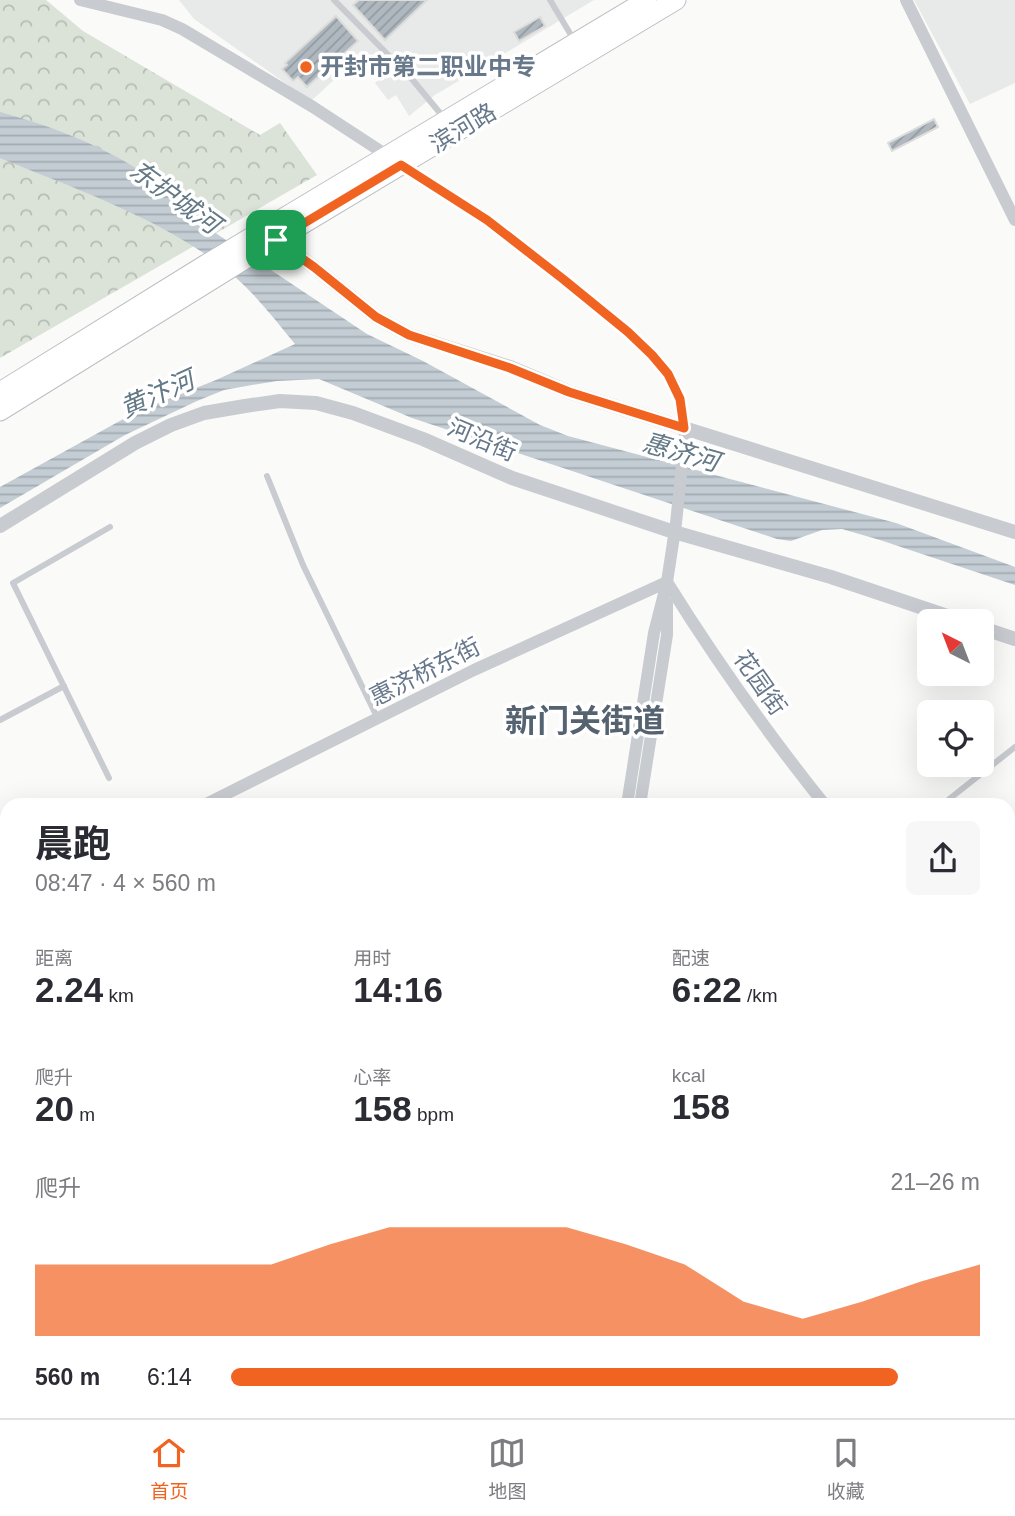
<!DOCTYPE html>
<html lang="zh">
<head>
<meta charset="utf-8">
<style>
  body { margin:0; font-family:Helvetica,"Noto Sans SC",sans-serif; background:#f7f7f7; color:#2b2b33; height:100vh; display:flex; flex-direction:column; font-size:26px; white-space:nowrap }
  * { box-sizing:border-box; margin:0 }
  p { font-size:23px; color:#7c7c81 }
  .icon { flex:none; width:38px; height:38px; fill:none; stroke:currentColor; stroke-width:2; stroke-linecap:round; stroke-linejoin:round }
  .map { position:relative; flex:1; overflow:hidden }
  .drawer { position:absolute; left:0px; top:798px; width:1015px; height:621px; display:flex; flex-direction:column; background:#fff; border-radius:21px 21px 0 0; box-shadow:0 7px 28px #0002 }
  .drawer>* { flex:none }
  .needle { width:46px; rotate:318deg }
  .buttons { position:absolute; left:917px; top:609px; display:grid; gap:14px }
  .buttons a { display:grid; place-items:center; width:77px; height:77px; border-radius:10px; background:#fff; box-shadow:0 7px 28px #0002; font-size:35px }
  .pin { position:absolute; display:grid; place-items:center; width:60px; height:60px; color:#fff; margin:-30px; border-radius:14px; box-shadow:0 4px 10px #0006 }
  .round { display:grid; place-items:center; flex:none; width:74px; height:74px; border-radius:10px; background:#f7f7f7 }
  .summary { display:flex; align-items:center; justify-content:space-between; height:119px; padding:0 35px }
  h1 { font-size:38px; font-weight:700; line-height:52px }
  .metrics { display:grid; grid-template-columns:repeat(3,1fr); gap:10px; height:119px; padding:7px 35px }
  .metrics div { display:grid; align-content:center }
  .metrics b { font-size:35px; font-weight:700 }
  .metrics small { font-size:19px; font-weight:400 }
  .metrics p { font-size:19px }
  .chart { height:196px; padding:14px 35px }
  .chart p { display:flex; justify-content:space-between }
  .chart svg { width:100%; height:126px; margin-top:7px; fill:#f16320; opacity:.7 }
  ul { padding:0 35px; list-style:none; font-size:23px }
  li { display:grid; grid-template-columns:112px 84px 1fr; align-items:center; height:52px }
  li i { height:18px; border-radius:9px; background:#f16320 }
  .dock { display:flex; justify-content:space-around; align-items:center; height:98px; border-top:2px solid #e1e1e2; background:#fff; font-size:19px; color:#7c7c81 }
  .dock a { display:grid; justify-items:center; gap:4px }
  .dock .selected { color:#f16320 }
  .map>svg:first-child { display:block }
</style>
</head>
<body>
<div class="map">
<svg width="1015" height="1418" viewBox="0 0 1015 1418">
  <defs>
    <pattern id="forest-crowns" width="20" height="18" patternUnits="userSpaceOnUse" patternTransform="scale(1.75)"><rect width="20" height="18" fill="#dbe2d8"/><path d="M2 6a3 3 0 1 1 6 0M12 15a3 3 0 1 1 6 0" fill="none" stroke="#b5bcb5"/></pattern>
    <pattern id="water-rules" width="6" height="5" patternUnits="userSpaceOnUse" patternTransform="scale(1.75)"><rect width="6" height="5" fill="#c3cdd3"/><path d="M0 2.5h6" fill="none" stroke="#a2abb1"/></pattern>
    <pattern id="building-hatch" width="6" height="6" patternUnits="userSpaceOnUse" patternTransform="scale(1.75)"><rect width="6" height="6" fill="#b0b8bf"/><path d="M-1 1l2-2M0 6l6-6M5 7l2-2" fill="none" stroke="#939aa1"/></pattern>
  </defs>
  <rect width="100%" height="100%" fill="#fafaf8"/>
  <g fill="#e8e9e9">
    <polygon points="179,0 594,0 435,95 409,116 396,95 388,100 375,83 380,78 360,56 311,101 194,19"/>
    <polygon points="914,0 1015,0 1015,83 970,104"/>
    <polygon points="7,1021 7,1128 0,1131 0,1024"/>
    <polygon points="7,1217 7,1412 165,1412 167,1418 0,1418 0,1220"/>
  </g>
  <polygon fill="#dbe2d8" points="7,1269 7,1412 89,1412 91,1418 0,1418 0,1272"/>
  <polygon fill="url(#forest-crowns)" points="0,0 46,0 83,31 260,135 280,123 317,175 0,358"/>
  <path fill="url(#water-rules)" d="M0,112C63,129 150,162 190,216L367,334L423,361L540,425L568,436L896,523L1015,567V585L880,540L842,529L822,530L791,541L777,539L412,418L319,379L277,381L252,385L224,390L197,401L125,435L0,508V487L136,412L216,380L295,344C276,321 257,296 234,276C171,222 76,189 0,158Z"/>
  <g fill="url(#building-hatch)" stroke="#dcdcda" stroke-width="2">
    <polygon points="359,0 427,0 385,40 353,5"/>
    <polygon points="336,16 358,41 307,87 298,77 293,81 282,69 287,65 285,63"/>
    <polygon points="540,17 545,26 519,41 514,32"/>
    <polygon points="934,119 938,127 892,151 888,143"/>
  </g>
  <g fill="none" stroke-linecap="round" stroke-linejoin="round">
    <defs>
      <g id="primary">
        <polyline points="0,392 205,265 647,0"/>
        <polyline points="0,411 276,240 676,0"/>
      </g>
    </defs>
    <use href="#primary" stroke="#bbbfc3" stroke-width="21"/>
    <g stroke="#c8cbd0" stroke-width="6">
      <polyline points="334,0 411,78 445,119"/>
      <polyline points="550,0 574,40"/>
      <polyline points="267,476 303,565 378,719"/>
      <polyline points="0,720 64,686"/>
      <polyline points="109,778 13,583 110,527"/>
      <polyline points="948,800 1015,747"/>
      <polyline points="1008,826 1015,821"/>
      <polyline points="1008,1361 1009,1362"/>
    </g>
    <g stroke="#c8cbd0" stroke-width="12">
      <polyline points="80,0 162,20 182,29 313,107 388,156"/>
      <polyline points="906,0 1015,220"/>
      <polyline points="401,165 487,220 563,279 628,332 661,365 674,384 680,399 685,436 676,523 667,582 654,633 627,805"/>
      <path d="M667,582C715,659 768,734 825,805"/>
      <polyline points="204,805 474,670 667,582"/>
      <polyline points="640,805 667,635 667,603"/>
      <polyline points="0,896 7,893"/>
      <polyline points="1008,1038 1015,1048"/>
      <polyline points="0,1205 7,1202"/>
      <polyline points="823,1412 825,1418"/>
      <polyline points="838,1412 841,1418"/>
    </g>
    <g stroke="#c8cbd0" stroke-width="14">
      <polyline points="272,236 314,267 376,317 409,335 510,367 569,392 1015,532"/>
      <polyline points="0,526 135,443 171,425 204,413 245,406 280,401 316,403 353,413 423,439 512,478 674,532 831,577 962,621"/>
      <polyline points="982,628 1015,639"/>
      <polyline points="0,917 7,931"/>
      <polyline points="222,1412 225,1418"/>
    </g>
    <use href="#primary" stroke="#fff" stroke-width="19"/>
  </g>
  <g fill="none" stroke-linecap="round" stroke-linejoin="round">
    <defs>
      <polygon id="route" points="401,165 487,220 563,279 628,332 652,355 668,374 680,399 684,428 569,392 510,368 409,335 376,317 314,267 276,240"/>
    </defs>
    <use href="#route" stroke="#fff" stroke-width="14"/>
    <use href="#route" stroke="#f16320" stroke-width="9"/>
  </g>
  <circle fill="#f16320" stroke="#fff" stroke-width="2.5" cx="306" cy="67" r="7"/>
  <g text-anchor="middle" stroke-width="7" stroke-linejoin="round" paint-order="stroke">
    <g font-size="24" font-weight="bold" fill="#67788b" stroke="#fff" text-anchor="start">
      <text x="320" y="75">开封市第二职业中专</text>
    </g>
    <g font-size="24" fill="#67788b" stroke="#fff">
      <text transform="translate(463 128) rotate(-31)" y="8">滨河路</text>
      <text transform="translate(482 440) rotate(23)" y="8">河沿街</text>
      <text transform="translate(425 672) rotate(-27)" y="8">惠济桥东街</text>
      <text transform="translate(760 683) rotate(55)" y="8">花园街</text>
    </g>
    <g font-size="26" font-style="italic" fill="#637986" stroke="#fff">
      <text transform="translate(175 197) rotate(36)" y="9">东护城河</text>
      <text transform="translate(157 394) rotate(-24)" y="9">黄汴河</text>
      <text transform="translate(681 452) rotate(16)" y="9">惠济河</text>
    </g>
    <g font-size="32" font-weight="bold" fill="#556270" stroke="#fff">
      <text x="585" y="732">新门关街道</text>
    </g>
  </g>
</svg>
<div class="buttons">
<a><svg class="needle" viewBox="-14 -14 28 28"><path d="M0-13l5 13h-10z" fill="#e53935"/><path d="M0 13l5-13h-10z" fill="#7c7c81"/></svg></a>
<a><svg class="icon" aria-label="locate" viewBox="0 0 24 24"><circle cx="12" cy="12" r="6"/><path d="M12 2v4M12 18v4M2 12h4M18 12h4"/></svg></a>
</div>
<div class="pin" style="left:276px;top:240px;background:#1e9e55"><svg class="icon" aria-label="arrive" viewBox="0 0 24 24"><path d="M6 21V4h12l-3 4 3 4H6"/></svg></div>
<section class="drawer">
<div class="summary"><div><h1>晨跑</h1><p>08:47 · 4 × 560 m</p></div><a class="round"><svg class="icon" aria-label="share" viewBox="0 0 24 24"><path d="M12 15V3M7 8l5-5 5 5M5 13v7h14v-7"/></svg></a></div>
<div class="metrics">
<div><p>距离</p><b>2.24<small> km</small></b></div>
<div><p>用时</p><b>14:16</b></div>
<div><p>配速</p><b>6:22<small> /km</small></b></div>
</div>
<div class="metrics">
<div><p>爬升</p><b>20<small> m</small></b></div>
<div><p>心率</p><b>158<small> bpm</small></b></div>
<div><p>kcal</p><b>158</b></div>
</div>
<div class="chart"><p><span>爬升</span>21–26 m</p>
<svg viewBox="0 0 160 44" preserveAspectRatio="none"><path d="M0 44V19L10 19L20 19L30 19L40 19L50 12L60 6L70 6L80 6L90 6L100 12L110 19L120 32L130 38L140 32L150 25L160 19V44z"/></svg>
</div>
<ul>
<li><b>560 m</b>6:14<i style="width:89%"></i></li>
</ul>
</section>
</div>
<nav class="dock">
<a class="selected"><svg class="icon" aria-label="home" viewBox="0 0 24 24"><path d="M3 11l9-7 9 7M6 9v11h12V9"/></svg>首页</a>
<a><svg class="icon" aria-label="map" viewBox="0 0 24 24"><path d="M3 6l6-2 6 2 6-2v14l-6 2-6-2-6 2zM9 4v14M15 6v14"/></svg>地图</a>
<a><svg class="icon" aria-label="saved" viewBox="0 0 24 24"><path d="M7 4h10v16l-5-4-5 4z"/></svg>收藏</a>
</nav>
</body>
</html>
